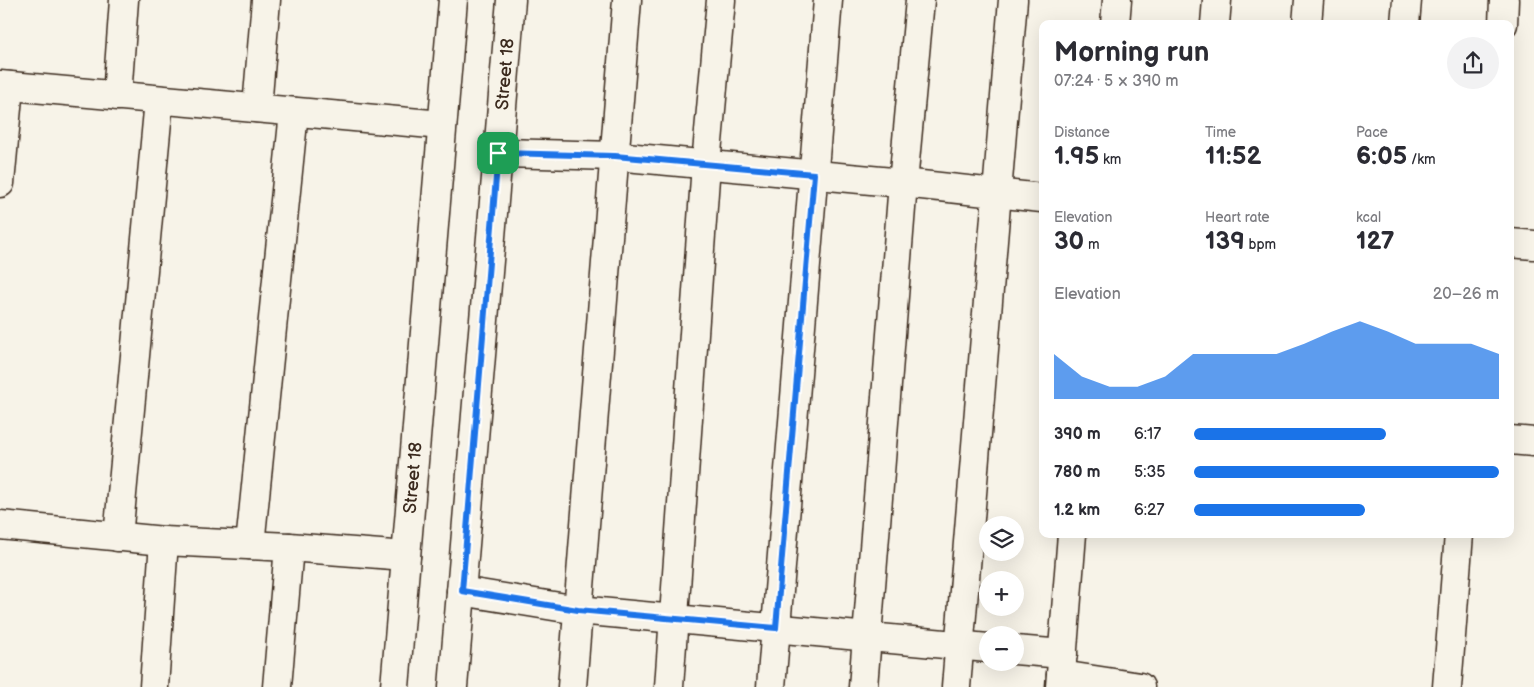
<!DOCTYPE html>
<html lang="en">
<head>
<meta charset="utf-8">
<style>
  body { margin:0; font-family:"Balsamiq Sans",sans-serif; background:#f2f2f3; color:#2b2b33; height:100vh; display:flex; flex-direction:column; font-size:19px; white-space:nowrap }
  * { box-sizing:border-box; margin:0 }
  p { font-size:16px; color:#7c7c81 }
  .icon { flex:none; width:28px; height:28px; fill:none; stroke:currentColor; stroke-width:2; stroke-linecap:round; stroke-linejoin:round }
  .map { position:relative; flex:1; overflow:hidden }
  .sheet { position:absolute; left:1039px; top:20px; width:475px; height:518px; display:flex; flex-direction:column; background:#fff; border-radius:10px; box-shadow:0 5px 20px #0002 }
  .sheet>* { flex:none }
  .buttons { position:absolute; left:979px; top:516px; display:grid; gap:10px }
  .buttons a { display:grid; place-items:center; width:45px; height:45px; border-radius:50%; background:#fff; box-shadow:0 5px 20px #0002; font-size:25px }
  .pin { position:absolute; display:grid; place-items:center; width:42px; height:42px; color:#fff; margin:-21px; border-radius:10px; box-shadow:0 2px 8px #0006 }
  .round { display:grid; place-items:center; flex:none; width:52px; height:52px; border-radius:26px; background:#f2f2f3 }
  .overview { display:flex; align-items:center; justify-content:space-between; height:85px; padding:0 15px }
  h1 { font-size:28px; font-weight:600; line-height:38px }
  .figures { display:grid; grid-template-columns:repeat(3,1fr); gap:8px; height:85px; padding:5px 15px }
  .figures div { display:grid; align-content:center }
  .figures b { font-size:25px; font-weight:600 }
  .figures small { font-size:14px; font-weight:400 }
  .figures p { font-size:14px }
  .chart { height:140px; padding:10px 15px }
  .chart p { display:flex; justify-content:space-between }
  .chart svg { width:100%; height:90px; margin-top:5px; fill:#1a73e8; opacity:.7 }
  ul { padding:0 15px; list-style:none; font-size:16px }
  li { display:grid; grid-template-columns:80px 60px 1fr; align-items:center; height:38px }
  li i { height:12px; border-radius:6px; background:#1a73e8 }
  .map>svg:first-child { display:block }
</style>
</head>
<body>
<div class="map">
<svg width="1534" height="687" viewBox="0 0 1534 687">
  <rect width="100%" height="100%" fill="#f7f3e8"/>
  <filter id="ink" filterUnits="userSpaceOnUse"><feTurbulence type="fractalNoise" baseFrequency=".02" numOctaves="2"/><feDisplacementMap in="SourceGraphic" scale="10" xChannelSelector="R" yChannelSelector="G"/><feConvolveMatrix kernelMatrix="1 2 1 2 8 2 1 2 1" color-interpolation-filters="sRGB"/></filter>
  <g filter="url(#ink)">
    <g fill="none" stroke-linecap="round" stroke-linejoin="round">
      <defs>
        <g id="street">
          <polyline points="1115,24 1117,0"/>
          <polyline points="1215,24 1217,0"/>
          <polyline points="1307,24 1309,0"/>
          <polyline points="1405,24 1407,0"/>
          <polyline points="1503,24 1504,0"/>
          <polyline points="0,85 442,125"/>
          <polyline points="117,96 124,0"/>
          <polyline points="257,108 266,0"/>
          <polyline points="498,153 615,156 903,183 1042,198"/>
          <polyline points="0,183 9,86"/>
          <polyline points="1510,243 1534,245"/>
          <polyline points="1510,440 1534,442"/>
          <polyline points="0,525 164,541 289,547 406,556"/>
          <polyline points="118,537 159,100"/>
          <polyline points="250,545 294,112"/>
          <polyline points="461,591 578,610 988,648"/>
          <polyline points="1015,650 1063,654"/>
          <polyline points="1061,675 1140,687"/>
          <polyline points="154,687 164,541"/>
          <polyline points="277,687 289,547"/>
          <polyline points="572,687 627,0"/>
          <polyline points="669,687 706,164 721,0"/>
          <polyline points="771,687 828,0"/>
          <polyline points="863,687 903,183 920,0"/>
          <polyline points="956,687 1013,0"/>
          <polyline points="1060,687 1072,534"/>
          <polyline points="1447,687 1459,534"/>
        </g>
        <g id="secondary">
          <path id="s1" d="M395,687L453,0"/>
          <path id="s2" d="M453,687L511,0"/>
        </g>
      </defs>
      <use href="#street" stroke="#3b2a1e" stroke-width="31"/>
      <use href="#secondary" stroke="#3b2a1e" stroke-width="31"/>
      <use href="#street" stroke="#f7f3e8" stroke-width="28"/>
      <use href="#secondary" stroke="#f7f3e8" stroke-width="28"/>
    </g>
  </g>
  <g fill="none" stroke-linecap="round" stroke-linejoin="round" filter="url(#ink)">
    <defs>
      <polygon id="route" points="498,153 615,156 814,174 776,628 578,610 462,591"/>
    </defs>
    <use href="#route" stroke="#fff" stroke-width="10"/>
    <use href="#route" stroke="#1a73e8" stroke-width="6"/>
  </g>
  <g text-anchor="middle" stroke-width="4" stroke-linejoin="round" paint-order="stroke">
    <g font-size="18" fill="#3b2a1e" stroke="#f7f3e8">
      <text dy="6" stroke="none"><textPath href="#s2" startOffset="615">Street 18</textPath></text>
      <text dy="6" stroke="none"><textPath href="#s1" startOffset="210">Street 18</textPath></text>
    </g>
  </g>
</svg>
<div class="buttons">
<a><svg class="icon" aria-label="layers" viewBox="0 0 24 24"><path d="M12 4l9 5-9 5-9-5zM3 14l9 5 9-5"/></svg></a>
<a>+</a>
<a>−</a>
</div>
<div class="pin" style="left:498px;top:153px;background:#1e9e55"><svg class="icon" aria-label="arrive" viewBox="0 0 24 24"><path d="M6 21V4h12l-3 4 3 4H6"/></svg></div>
<section class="sheet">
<div class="overview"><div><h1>Morning run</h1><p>07:24 · 5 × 390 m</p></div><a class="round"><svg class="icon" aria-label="share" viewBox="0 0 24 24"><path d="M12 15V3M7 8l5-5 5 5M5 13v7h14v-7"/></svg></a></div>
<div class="figures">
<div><p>Distance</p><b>1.95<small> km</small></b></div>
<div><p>Time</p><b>11:52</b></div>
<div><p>Pace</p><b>6:05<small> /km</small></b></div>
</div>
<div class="figures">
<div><p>Elevation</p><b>30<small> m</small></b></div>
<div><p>Heart rate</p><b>139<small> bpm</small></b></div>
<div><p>kcal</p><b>127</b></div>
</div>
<div class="chart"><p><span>Elevation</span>20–26 m</p>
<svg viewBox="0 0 160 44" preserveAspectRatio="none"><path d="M0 44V22L10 33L20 38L30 38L40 33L50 22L60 22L70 22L80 22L90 17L100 11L110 6L120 11L130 17L140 17L150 17L160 22V44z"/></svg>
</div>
<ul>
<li><b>390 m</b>6:17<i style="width:63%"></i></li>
<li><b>780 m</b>5:35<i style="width:100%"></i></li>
<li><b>1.2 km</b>6:27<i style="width:56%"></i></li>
</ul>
</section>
</div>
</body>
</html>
